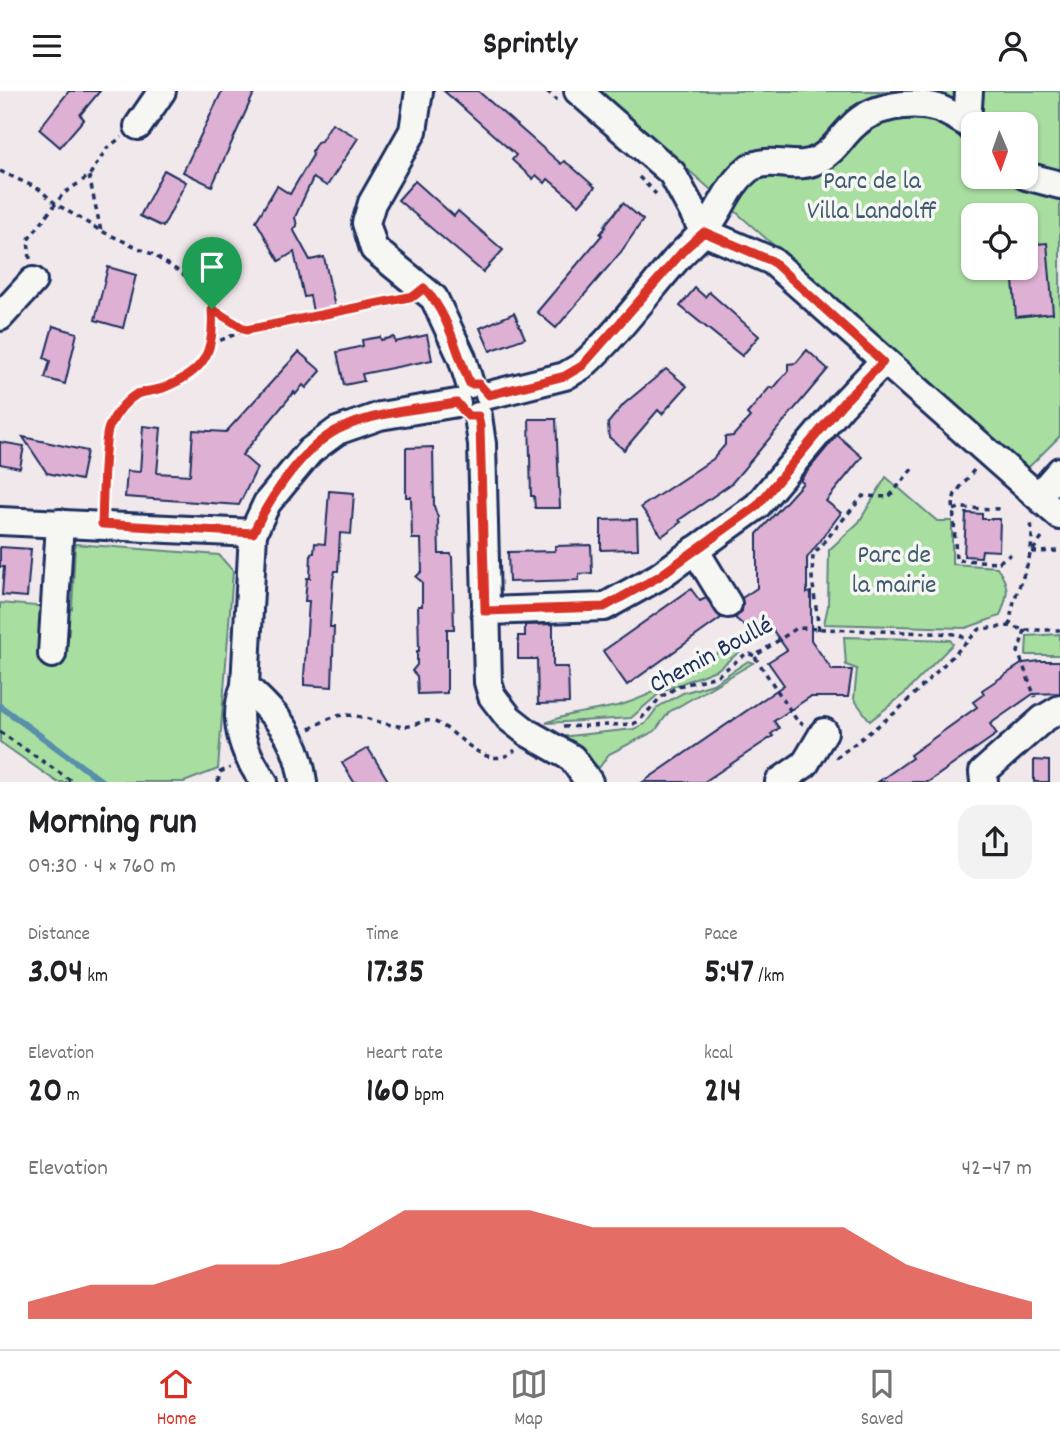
<!DOCTYPE html>
<html lang="en">
<head>
<meta charset="utf-8">
<style>
  body { margin:0; font-family:Dekko,sans-serif; background:#f2f2f2; color:#202124; height:100vh; display:flex; flex-direction:column; font-size:26px; white-space:nowrap }
  * { box-sizing:border-box; margin:0 }
  p { font-size:23px; color:#757577 }
  .icon { flex:none; width:38px; height:38px; fill:none; stroke:currentColor; stroke-width:2; stroke-linecap:round; stroke-linejoin:round }
  .map { position:relative; height:691px; overflow:hidden }
  .side { display:flex; flex-direction:column; background:#fff; flex:1 }
  .side>* { flex:none }
  .needle { width:46px; rotate:178deg }
  .controls { position:absolute; left:961px; top:21px; display:grid; gap:14px }
  .controls a { display:grid; place-items:center; width:77px; height:77px; border-radius:14px; background:#fff; box-shadow:0 2px 5px #0004; font-size:35px }
  .pin { position:absolute; display:grid; place-items:center; width:60px; height:60px; color:#fff; margin:-72px -30px; border-radius:50% 50% 50% 0; rotate:-45deg; box-shadow:0 0 7px #0007 }
  .pin .icon { rotate:45deg }
  .round { display:grid; place-items:center; flex:none; width:74px; height:74px; border-radius:21px; background:#f2f2f2 }
  .summary { display:flex; align-items:center; justify-content:space-between; height:119px; padding:0 28px }
  h1 { font-size:38px; font-weight:700; line-height:52px }
  .figures { display:grid; grid-template-columns:repeat(3,1fr); gap:10px; height:119px; padding:7px 28px }
  .figures div { display:grid; align-content:center }
  .figures b { font-size:35px; font-weight:700 }
  .figures small { font-size:19px; font-weight:400 }
  .figures p { font-size:19px }
  .chart { height:196px; padding:14px 28px }
  .chart p { display:flex; justify-content:space-between }
  .chart svg { width:100%; height:126px; margin-top:7px; fill:#d93025; opacity:.7 }
  header { display:flex; justify-content:space-between; align-items:center; height:91px; padding:0 28px; background:#fff; font-size:32px; font-weight:700 }
  .menu { display:flex; justify-content:space-around; align-items:center; height:98px; border-top:2px solid #e0e0e0; background:#fff; font-size:19px; color:#757577 }
  .menu a { display:grid; justify-items:center; gap:4px }
  .menu .selected { color:#d93025 }
  .map>svg:first-child { display:block }
</style>
</head>
<body>
<header><svg class="icon" aria-label="menu" viewBox="0 0 24 24"><path d="M4 6h16M4 12h16M4 18h16"/></svg>Sprintly<svg class="icon" aria-label="person" viewBox="0 0 24 24"><circle cx="12" cy="8" r="4"/><path d="M4 21q1-7 8-7t8 7"/></svg></header>
<div class="map">
<svg width="1060" height="691" viewBox="0 0 1060 691">
  <rect width="100%" height="100%" fill="#f1e8ec"/>
  <filter id="ink" filterUnits="userSpaceOnUse"><feTurbulence type="fractalNoise" baseFrequency=".0143" numOctaves="2"/><feDisplacementMap in="SourceGraphic" scale="14" xChannelSelector="R" yChannelSelector="G"/><feConvolveMatrix kernelMatrix="1 2 1 2 8 2 1 2 1" color-interpolation-filters="sRGB"/></filter>
  <g filter="url(#ink)">
    <g fill="#a9dea1" stroke="#628680" stroke-width="2" fill-rule="evenodd">
      <path d="M599,0H1060V345L1027,378ZM973,33H1026V86H973ZM973,124H1026V177H973Z"/>
      <path d="M886,386L937,430H952V473L997,476C1010,496 1009,502 1000,525L966,537L824,533L828,515L829,459L859,431Z"/>
      <polygon points="75,453 219,464 233,480 218,678 184,691 57,691 0,651 0,512 72,518"/>
      <polygon points="1060,543 1060,564 1026,564 1027,545"/>
      <polygon points="844,546 950,549 953,553 904,603 870,630 854,608 857,578 846,574"/>
      <path d="M738,549L743,558L718,578L662,600L631,627L546,632C571,620 598,621 624,613C666,600 702,571 738,549Z"/>
      <polygon points="748,570 753,572 669,621 655,640 609,663 599,677 577,656 560,646 634,638 645,633 658,616 683,602 713,593"/>
    </g>
    <g fill="none" stroke-linecap="round" stroke-linejoin="round">
      <polyline stroke="#588fab" stroke-width="6" points="0,615 103,691"/>
    </g>
    <g fill="#deb0d3" stroke="#1b2f5e" stroke-width="2">
      <polygon points="69,0 100,0 80,24 84,28 60,56 39,38"/>
      <polygon points="222,0 255,0 212,95 183,81"/>
      <polygon points="444,0 478,0 561,73 564,70 571,75 595,96 579,114 548,88 545,92 536,84 533,88 512,69 516,64"/>
      <polygon points="332,32 358,47 327,95 313,87 295,126 297,135 293,138 310,169 324,166 335,216 313,221 310,205 304,206 294,161 279,170 256,130 277,95 290,103 313,64 312,60 317,51 321,50"/>
      <polygon points="164,79 186,91 163,136 140,125"/>
      <polygon points="415,90 454,125 458,120 503,159 483,181 398,109"/>
      <polygon points="623,112 643,129 621,161 556,237 537,221 602,144 600,143 606,136 604,135"/>
      <polygon points="1047,152 1053,222 1016,226 1012,177 1026,177 1026,154"/>
      <polygon points="108,176 136,184 123,237 95,229"/>
      <polygon points="695,197 705,206 709,201 759,245 742,265 680,215"/>
      <polygon points="514,222 525,247 490,260 480,237"/>
      <polygon points="53,235 77,242 65,293 45,287 50,270 44,267"/>
      <polygon points="427,244 432,269 362,283 364,290 344,294 337,261 363,255 362,249 380,246 381,249 394,246 395,251"/>
      <polygon points="807,259 828,278 731,393 679,429 681,431 662,445 641,416 713,368 725,354 725,346 733,345 750,326 747,323 770,296 773,298 788,280 788,273 796,272"/>
      <polygon points="299,261 321,280 306,297 303,294 296,303 294,301 242,364 257,377 239,414 125,406 127,380 140,381 143,335 161,337 157,382 190,384 193,339 226,341"/>
      <polygon points="666,278 687,295 662,323 658,319 624,359 609,346 608,332 624,313"/>
      <polygon points="529,328 556,328 560,417 535,417 534,405 531,405"/>
      <polygon points="837,344 862,366 826,410 841,422 807,467 807,502 811,501 811,549 832,579 852,579 848,606 810,606 774,630 779,637 771,643 773,645 704,691 643,691 784,594 768,571 787,559 767,531 753,542 735,527 742,520 742,507 757,497 757,443 803,392 800,389"/>
      <polygon points="23,346 87,360 81,389 47,382"/>
      <polygon points="0,351 24,355 20,377 0,373"/>
      <polygon points="433,356 434,415 438,427 439,463 451,463 452,466 454,538 447,538 447,602 418,603 417,585 412,580 417,574 417,560 419,560 418,515 422,515 422,491 416,486 422,480 421,448 412,448 411,406 406,406 406,357"/>
      <polygon points="329,400 354,402 351,443 340,442 338,480 335,480 333,489 330,536 334,536 332,596 304,594 304,586 309,510 305,510 307,487 310,487 311,462 314,462 315,452 325,453"/>
      <polygon points="966,422 982,423 982,428 1000,428 999,460 982,459 981,466 964,465"/>
      <polygon points="637,428 638,458 601,459 601,429"/>
      <polygon points="591,454 592,482 579,483 579,489 509,491 508,461 555,460 555,455"/>
      <polygon points="0,456 31,458 27,506 2,504 4,476 0,476"/>
      <polygon points="691,498 700,510 706,507 721,527 627,594 603,560"/>
      <polygon points="553,533 553,576 568,576 569,612 538,613 537,568 518,568 518,545 525,545 525,534"/>
      <polygon points="1040,570 1060,570 1060,602 1033,603 990,633 997,643 928,691 878,691 912,667 910,664 977,616 973,611 984,603 982,599 1023,572"/>
      <polygon points="368,657 389,691 354,691 342,672"/>
      <polygon points="1034,669 1049,670 1049,691 1034,691"/>
    </g>
    <g fill="none" stroke-linecap="round" stroke-linejoin="round">
      <defs>
        <g id="minor">
          <polyline points="419,0 413,40 372,112 366,132 374,158 434,207 462,267 470,293"/>
          <polyline points="578,0 672,82 704,141 772,170 1060,425"/>
          <polyline points="969,0 967,32 973,38"/>
          <polyline points="138,35 162,0"/>
          <polyline points="1026,85 1060,94"/>
          <polyline points="0,226 33,190"/>
          <path d="M489,304L565,285L582,275C616,244 644,206 674,171C683,160 695,151 704,140C720,122 727,95 747,79C770,62 796,82 819,68C834,60 841,46 853,35C872,15 912,9 938,17C948,21 958,27 967,32"/>
          <polyline points="478,325 482,353 488,591 492,605 509,627 528,642 572,667 589,691"/>
          <polyline points="1038,405 1060,380"/>
          <polyline points="0,430 253,442"/>
          <polyline points="695,459 728,513"/>
          <polyline points="485,520 604,516 658,486 757,415 842,314 883,271"/>
          <polyline points="52,563 60,432"/>
          <path d="M245,595C278,626 297,645 303,691"/>
          <path d="M264,691C244,663 231,629 245,595L253,442L267,412L310,360L337,340L380,325L457,312"/>
          <polyline points="779,691 805,673 824,641"/>
          <polyline points="984,691 983,681 1043,628 1060,618"/>
        </g>
      </defs>
      <use href="#minor" stroke="#1b2f5e" stroke-width="32"/>
      <g stroke="#1b2f5e" stroke-width="3.5" stroke-dasharray="5 5" stroke-linecap="butt">
        <polyline points="547,0 557,9"/>
        <polyline points="0,80 39,98 56,113 101,140 152,163 203,196 212,218 213,236 210,253 200,276 186,287 161,298 137,303 120,318 107,339 103,413"/>
        <polyline points="89,85 101,140"/>
        <polyline points="639,86 656,103"/>
        <polyline points="30,168 28,149 63,103 89,85 107,57 122,46"/>
        <polyline points="212,218 246,239"/>
        <polyline points="211,253 246,239 400,208"/>
        <polyline points="974,379 955,403 953,410 956,469 999,471 1011,463"/>
        <polyline points="954,419 959,417 1003,418"/>
        <polyline points="1033,459 1045,443"/>
        <polyline points="1032,461 1060,460"/>
        <path d="M1010,535C1012,493 1037,477 1031,430"/>
        <polyline points="819,539 812,487 813,464 863,405 889,406 912,378"/>
        <polyline points="1025,539 1018,561 1035,606"/>
        <polyline points="755,566 798,631 803,633"/>
        <polyline points="563,636 633,633 639,630 661,606 679,595 717,585 747,562 755,565 797,537 958,543 967,549"/>
        <path d="M310,638C317,634 326,628 334,626C358,618 384,638 409,635C419,633 424,627 435,631C459,640 486,684 515,659"/>
        <polyline points="0,641 73,691"/>
        <polyline points="836,667 896,621 980,538 1010,535 1025,539 1060,539"/>
        <polyline points="218,691 220,681 230,677"/>
      </g>
      <use href="#minor" stroke="#f6f6f2" stroke-width="26"/>
    </g>
  </g>
  <g fill="none" stroke-linecap="round" stroke-linejoin="round" filter="url(#ink)">
    <defs>
      <path id="route" d="M704,141L772,170L883,271L842,313L757,415L658,486L604,516L485,520L480,335L478,325H468L457,312C418,318 374,321 337,339C302,358 270,406 253,442L102,433C103,414 103,349 109,336C115,324 125,310 137,303C144,300 155,300 163,297C204,281 215,262 212,218L246,239L414,205L424,197C449,223 456,261 470,293H479L489,304L565,285L582,275L684,159Z"/>
    </defs>
    <use href="#route" stroke="#fff" stroke-width="14"/>
    <use href="#route" stroke="#d93025" stroke-width="9"/>
  </g>
  <g text-anchor="middle" stroke-width="7" stroke-linejoin="round" paint-order="stroke">
    <g font-size="26" fill="#3e5b6f" stroke="#f6f6f2">
      <text x="872" y="97">Parc de la<tspan x="872" dy="30">Villa Landolff</tspan></text>
      <text x="894" y="471">Parc de<tspan x="894" dy="30">la mairie</tspan></text>
    </g>
    <g font-size="26" fill="#1b2f5e" stroke="#f6f6f2">
      <text transform="translate(710 562) rotate(-28)" y="9">Chemin Boullé</text>
    </g>
  </g>
</svg>
<div class="controls">
<a><svg class="needle" viewBox="-14 -14 28 28"><path d="M0-13l5 13h-10z" fill="#e53935"/><path d="M0 13l5-13h-10z" fill="#757577"/></svg></a>
<a><svg class="icon" aria-label="locate" viewBox="0 0 24 24"><circle cx="12" cy="12" r="6"/><path d="M12 2v4M12 18v4M2 12h4M18 12h4"/></svg></a>
</div>
<div class="pin" style="left:212px;top:218px;background:#1e9e55"><svg class="icon" aria-label="arrive" viewBox="0 0 24 24"><path d="M6 21V4h12l-3 4 3 4H6"/></svg></div>
</div>
<section class="side">
<div class="summary"><div><h1>Morning run</h1><p>09:30 · 4 × 760 m</p></div><a class="round"><svg class="icon" aria-label="share" viewBox="0 0 24 24"><path d="M12 15V3M7 8l5-5 5 5M5 13v7h14v-7"/></svg></a></div>
<div class="figures">
<div><p>Distance</p><b>3.04<small> km</small></b></div>
<div><p>Time</p><b>17:35</b></div>
<div><p>Pace</p><b>5:47<small> /km</small></b></div>
</div>
<div class="figures">
<div><p>Elevation</p><b>20<small> m</small></b></div>
<div><p>Heart rate</p><b>160<small> bpm</small></b></div>
<div><p>kcal</p><b>214</b></div>
</div>
<div class="chart"><p><span>Elevation</span>42–47 m</p>
<svg viewBox="0 0 160 44" preserveAspectRatio="none"><path d="M0 44V38L10 32L20 32L30 25L40 25L50 19L60 6L70 6L80 6L90 12L100 12L110 12L120 12L130 12L140 25L150 32L160 38V44z"/></svg>
</div>
</section>
<nav class="menu">
<a class="selected"><svg class="icon" aria-label="home" viewBox="0 0 24 24"><path d="M3 11l9-7 9 7M6 9v11h12V9"/></svg>Home</a>
<a><svg class="icon" aria-label="map" viewBox="0 0 24 24"><path d="M3 6l6-2 6 2 6-2v14l-6 2-6-2-6 2zM9 4v14M15 6v14"/></svg>Map</a>
<a><svg class="icon" aria-label="saved" viewBox="0 0 24 24"><path d="M7 4h10v16l-5-4-5 4z"/></svg>Saved</a>
</nav>
</body>
</html>
